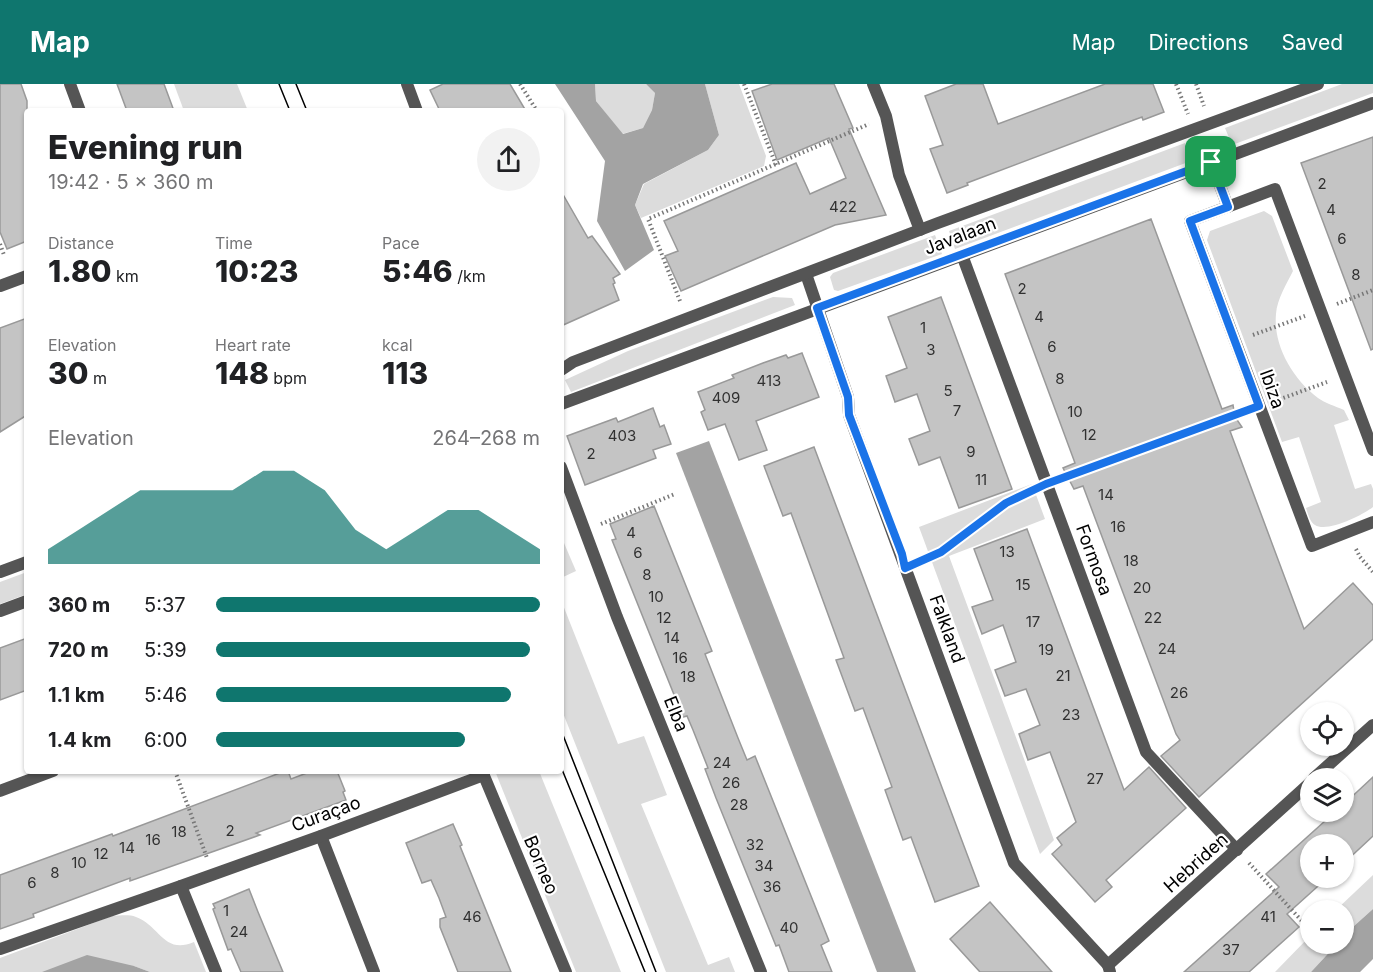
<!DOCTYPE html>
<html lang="en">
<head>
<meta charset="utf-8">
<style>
  body { margin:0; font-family:Inter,sans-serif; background:#f2f2f2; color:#202124; height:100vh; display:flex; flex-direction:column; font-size:22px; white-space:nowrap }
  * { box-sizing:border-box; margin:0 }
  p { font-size:20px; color:#757577 }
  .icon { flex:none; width:33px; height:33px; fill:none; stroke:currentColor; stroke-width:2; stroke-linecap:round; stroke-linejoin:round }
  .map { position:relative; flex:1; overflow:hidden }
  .panel { position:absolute; left:24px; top:24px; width:540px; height:666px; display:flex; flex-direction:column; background:#fff; border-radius:6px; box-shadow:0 2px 4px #0004 }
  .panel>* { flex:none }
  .controls { position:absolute; left:1300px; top:618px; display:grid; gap:12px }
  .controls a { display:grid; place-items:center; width:54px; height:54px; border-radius:50%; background:#fff; box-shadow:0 2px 4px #0004; font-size:30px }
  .pin { position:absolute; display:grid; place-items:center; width:51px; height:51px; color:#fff; margin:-26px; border-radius:12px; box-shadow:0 3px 9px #0006 }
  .round { display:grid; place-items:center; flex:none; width:63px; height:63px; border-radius:32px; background:#f2f2f2 }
  .summary { display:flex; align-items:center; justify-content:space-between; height:102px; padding:0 24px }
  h1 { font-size:33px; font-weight:800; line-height:45px }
  .metrics { display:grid; grid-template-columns:repeat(3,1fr); gap:9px; height:102px; padding:6px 24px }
  .metrics div { display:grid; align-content:center }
  .metrics b { font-size:30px; font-weight:800 }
  .metrics small { font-size:16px; font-weight:400 }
  .metrics p { font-size:16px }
  .chart { height:168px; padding:12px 24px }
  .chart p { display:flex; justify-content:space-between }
  .chart svg { width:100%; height:108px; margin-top:6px; fill:#0f766e; opacity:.7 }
  ul { padding:0 24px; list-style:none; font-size:20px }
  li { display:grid; grid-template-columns:96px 72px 1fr; align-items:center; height:45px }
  li i { height:15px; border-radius:8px; background:#0f766e }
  header { display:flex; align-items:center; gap:36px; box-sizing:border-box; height:84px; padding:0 30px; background:#0f766e; color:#fff }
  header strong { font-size:28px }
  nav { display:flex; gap:33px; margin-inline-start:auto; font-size:21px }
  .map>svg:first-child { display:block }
</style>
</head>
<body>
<header>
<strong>Map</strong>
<nav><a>Map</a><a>Directions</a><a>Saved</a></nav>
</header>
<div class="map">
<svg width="1373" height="888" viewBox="0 0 1373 888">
  <rect width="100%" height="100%" fill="#fff"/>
  <g fill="#dcdcdc">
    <polygon points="174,0 237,0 248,27 184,27"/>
    <polygon points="595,0 646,0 655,9 652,26 643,44 622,50 596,17"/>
    <polygon points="705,0 739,0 766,72 764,82 641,134 635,121 644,100 708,66 719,51"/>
    <polygon points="1342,0 1373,0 1373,9 1232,61 1225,44"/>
    <polygon points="1185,59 1191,77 955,165 949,147"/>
    <path d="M1264,127L1272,132L1293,187C1287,199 1277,215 1276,230C1273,262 1293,295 1318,314C1325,319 1335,322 1344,326L1349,336L1334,341L1355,405L1371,400L1373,405V423C1363,431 1327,449 1315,441C1310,438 1308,430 1306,424L1321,418L1299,353L1282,358L1207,156L1210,147Z"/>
    <polygon points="935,151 942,170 838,207 834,206 830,193 833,189"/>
    <polygon points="773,213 792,214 795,221 571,308 565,296 628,267"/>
    <polygon points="1032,400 1045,435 949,472 1054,756 1040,770 919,443"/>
    <polygon points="561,452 576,487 561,494"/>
    <polygon points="27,488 27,510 0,520 0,498"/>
    <polygon points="561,516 618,660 644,652 667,711 641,720 708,881 729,873 735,888 666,888 561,624"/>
    <polygon points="495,687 539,687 621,888 576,888"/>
    <polygon points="1373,791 1373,825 1344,851 1344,826 1336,826"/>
    <path d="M112,832C119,832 128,830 136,833C160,842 164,871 194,858L206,888H150L134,882L42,888H0V874Z"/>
    <polygon points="1311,851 1311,860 1337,860 1311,888 1275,888"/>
  </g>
  <g fill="#a3a3a3">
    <polygon points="555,0 595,0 596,17 623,50 643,44 652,26 655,9 646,0 705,0 719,51 708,66 643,100 635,121 654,166 625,187 597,137 605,77"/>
    <polygon points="709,357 916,888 877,888 676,369"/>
    <polygon points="1373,825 1373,875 1360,888 1311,888 1337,860 1344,860 1344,851"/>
    <polygon points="87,871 134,882 150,888 42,888"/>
  </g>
  <g fill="#c4c4c4" stroke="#999" stroke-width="1.5">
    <polygon points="0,0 21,0 27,17 27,157 7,165 0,148"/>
    <polygon points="117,0 164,0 174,27 127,27"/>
    <polygon points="443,0 510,0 526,27 440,27 430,6"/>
    <polygon points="772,0 834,0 853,44 849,45 886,131 835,141 681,207 665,172 678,167 664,137 796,79 810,110 846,94 829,54 777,76 752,7"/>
    <polygon points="956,0 983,0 998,40 1105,0 1153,0 1164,28 1143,36 1142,33 1123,40 967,99 968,101 947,109 930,65 943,61 925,12"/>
    <polygon points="1373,53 1373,265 1371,266 1301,79"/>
    <polygon points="561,107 588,154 592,152 620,190 613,194 615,199 613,200 619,216 561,242"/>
    <polygon points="1151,135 1222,325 1233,321 1235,333 1242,343 1230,347 1304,545 1353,499 1373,521 1373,555 1199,713 1161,672 1180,656 1176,650 1083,402 1074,405 1063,384 1075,379 1005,190"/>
    <polygon points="941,213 1012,405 959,424 940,373 919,381 909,355 930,347 917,310 895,318 886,292 907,284 888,233"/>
    <polygon points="27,234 27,331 0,348 0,244"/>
    <polygon points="802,269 819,313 756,337 767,366 739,376 725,340 708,346 701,328 705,326 698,308 734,294 732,291 763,279 786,271 788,274"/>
    <polygon points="653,324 660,343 664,341 671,360 653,366 656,374 585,401 567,352 616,334 618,338"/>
    <polygon points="814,363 979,802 935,818 911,753 903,756 885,706 892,703 863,624 855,627 836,576 844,574 791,429 783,432 764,382"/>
    <polygon points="654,422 712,567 705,570 738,654 747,676 755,672 829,857 821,861 832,888 789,888 779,861 776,862 716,714 705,685 708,684 693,646 687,632 683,633 612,456 616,455 610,440"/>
    <polygon points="1027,445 1124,706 1149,683 1186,724 1106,796 1112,803 1095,818 1052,770 1062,761 1057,754 1076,738 1050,668 1028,676 1019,650 1040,641 1026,605 1005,612 995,586 1016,578 1003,541 982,550 972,523 993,516 974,465"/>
    <polygon points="27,554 27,606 0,616 0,564"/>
    <polygon points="285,687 288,687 291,695 312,687 337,687 345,707 343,708 346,716 256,749 260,751 130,797 130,794 33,830 34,833 0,845 0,791 112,750 113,752"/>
    <polygon points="1373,693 1373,752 1344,779 1344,760 1311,760 1311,794 1327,794 1287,830 1299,843 1249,888 1184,888 1279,803 1266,790 1335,728 1344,728 1344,720"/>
    <polygon points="453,740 462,761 460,762 511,888 458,888 440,843 440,835 446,833 439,814 431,796 422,799 406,759"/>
    <polygon points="249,805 258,828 283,888 241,888 231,865 228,866 213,825 215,824 213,820"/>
    <polygon points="990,818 1052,888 980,888 950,855"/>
  </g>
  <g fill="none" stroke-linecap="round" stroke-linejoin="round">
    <g stroke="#777" stroke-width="4" stroke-dasharray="1.5 3" stroke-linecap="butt">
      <polyline points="520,0 537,27"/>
      <polyline points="744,0 776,81"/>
      <polyline points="1176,0 1188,30"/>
      <polyline points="1196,0 1204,22"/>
      <polyline points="0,160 4,171"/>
      <polyline points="680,217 648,135 869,40"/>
      <polyline points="1337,220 1373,206"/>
      <polyline points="1253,251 1305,232"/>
      <polyline points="1275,317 1327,298"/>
      <polyline points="1063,394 1242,328"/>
      <polyline points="601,440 675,410"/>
      <polyline points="1356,465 1360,473 1373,488"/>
      <polyline points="922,476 941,468 1006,419 1032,407"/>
      <polyline points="175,687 207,774"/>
      <polyline points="1249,779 1311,847"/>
    </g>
    <g stroke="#555" stroke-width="12">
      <polyline points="0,707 53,687"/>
      <polyline points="321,752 374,888"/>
    </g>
    <g stroke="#555" stroke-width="12">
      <polyline points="70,0 80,27"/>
      <polyline points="407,0 417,27"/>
      <polyline points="873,0 886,32 899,91 920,146"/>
      <polyline points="1211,78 1228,123"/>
      <polyline points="962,171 1146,668 1237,766"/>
      <polyline points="806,190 848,313 849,331 1014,779 1108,881"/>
      <polyline points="0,202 27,192"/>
      <polyline points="561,286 573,278 938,139 1318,0"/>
      <polyline points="561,320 1373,19"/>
      <polyline points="1373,366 1275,105 1190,137 1312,462 1373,438"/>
      <polyline points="561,383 617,533 761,888"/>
      <polyline points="0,488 27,478"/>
      <polyline points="0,527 27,517"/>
      <polyline points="482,687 566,888"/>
      <polyline points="1314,694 1373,641"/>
      <polyline points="181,802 321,752 484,691"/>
      <polyline points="0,865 181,802 216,888"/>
      <polyline points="1110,888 1108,881 1311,698"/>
    </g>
    <g stroke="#000" stroke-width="1.5">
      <polyline points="279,0 290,27"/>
      <polyline points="296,0 307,27"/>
      <polyline points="561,646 656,888"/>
      <polyline points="561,683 645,888"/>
    </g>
  </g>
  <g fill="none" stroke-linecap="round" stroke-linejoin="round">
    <defs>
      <polygon id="route" points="1211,78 1228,123 1190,137 1259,322 1046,400 1006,419 941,468 905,484 902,470 849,331 848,313 817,224"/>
    </defs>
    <use href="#route" stroke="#fff" stroke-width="12"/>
    <use href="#route" stroke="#1a73e8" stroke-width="8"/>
  </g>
  <g text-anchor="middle" stroke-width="4.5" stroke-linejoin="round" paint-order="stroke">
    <g font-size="15" fill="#313131">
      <text x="1322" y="105">2</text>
      <text x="843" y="128">422</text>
      <text x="1331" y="131">4</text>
      <text x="1342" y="160">6</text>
      <text x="1356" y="196">8</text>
      <text x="1022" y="210">2</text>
      <text x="1039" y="238">4</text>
      <text x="923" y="249">1</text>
      <text x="1052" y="268">6</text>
      <text x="931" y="271">3</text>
      <text x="1060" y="300">8</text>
      <text x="769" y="302">413</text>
      <text x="948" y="312">5</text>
      <text x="726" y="319">409</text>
      <text x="957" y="332">7</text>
      <text x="1075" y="333">10</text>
      <text x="1089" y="356">12</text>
      <text x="622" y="357">403</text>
      <text x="971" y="373">9</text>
      <text x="591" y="375">2</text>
      <text x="981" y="401">11</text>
      <text x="1106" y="416">14</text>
      <text x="1118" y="448">16</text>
      <text x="631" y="454">4</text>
      <text x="1007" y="473">13</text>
      <text x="638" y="474">6</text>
      <text x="1131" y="482">18</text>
      <text x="647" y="496">8</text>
      <text x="1023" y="506">15</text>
      <text x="1142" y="509">20</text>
      <text x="656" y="518">10</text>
      <text x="664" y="539">12</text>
      <text x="1153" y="539">22</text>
      <text x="1033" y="543">17</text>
      <text x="672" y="559">14</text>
      <text x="1167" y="570">24</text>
      <text x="1046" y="571">19</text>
      <text x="680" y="579">16</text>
      <text x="1063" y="597">21</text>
      <text x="688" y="598">18</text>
      <text x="1179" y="614">26</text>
      <text x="1071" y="636">23</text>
      <text x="722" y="684">24</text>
      <text x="1095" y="700">27</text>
      <text x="731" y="704">26</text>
      <text x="739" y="726">28</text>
      <text x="230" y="752">2</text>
      <text x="179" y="753">18</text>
      <text x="153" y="761">16</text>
      <text x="755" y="766">32</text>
      <text x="127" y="769">14</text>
      <text x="101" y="775">12</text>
      <text x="79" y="784">10</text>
      <text x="764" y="787">34</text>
      <text x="55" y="794">8</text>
      <text x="32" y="804">6</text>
      <text x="772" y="808">36</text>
      <text x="226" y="832">1</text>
      <text x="472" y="838">46</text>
      <text x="1268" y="838">41</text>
      <text x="789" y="849">40</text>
      <text x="239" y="853">24</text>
      <text x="1231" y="871">37</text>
    </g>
    <g font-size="18" fill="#000" stroke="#fff">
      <text transform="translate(960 152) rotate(-21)" y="6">Javalaan</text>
      <text transform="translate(1272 305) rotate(70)" y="6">Ibiza</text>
      <text transform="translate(1094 476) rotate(70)" y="6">Formosa</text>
      <text transform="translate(947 545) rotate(70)" y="6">Falkland</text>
      <text transform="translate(676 630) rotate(68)" y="6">Elba</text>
      <text transform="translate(326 730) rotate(-20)" y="6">Curaçao</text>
      <text transform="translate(1196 779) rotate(-42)" y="6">Hebriden</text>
      <text transform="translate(541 781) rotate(67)" y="6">Borneo</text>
    </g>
  </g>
</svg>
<div class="controls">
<a><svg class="icon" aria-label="locate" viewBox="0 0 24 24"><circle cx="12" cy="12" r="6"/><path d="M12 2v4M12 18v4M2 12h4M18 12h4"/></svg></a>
<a><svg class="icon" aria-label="layers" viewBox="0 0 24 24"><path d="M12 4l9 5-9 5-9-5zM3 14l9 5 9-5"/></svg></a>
<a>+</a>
<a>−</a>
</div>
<div class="pin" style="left:1211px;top:78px;background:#1e9e55"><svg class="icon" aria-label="arrive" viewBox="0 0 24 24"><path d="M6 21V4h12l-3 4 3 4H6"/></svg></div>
<section class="panel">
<div class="summary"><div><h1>Evening run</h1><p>19:42 · 5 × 360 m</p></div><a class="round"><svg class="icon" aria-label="share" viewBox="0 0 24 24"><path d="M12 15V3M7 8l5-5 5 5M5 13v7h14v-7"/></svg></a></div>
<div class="metrics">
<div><p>Distance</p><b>1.80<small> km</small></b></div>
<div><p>Time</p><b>10:23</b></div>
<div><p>Pace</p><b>5:46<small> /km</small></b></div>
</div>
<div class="metrics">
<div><p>Elevation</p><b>30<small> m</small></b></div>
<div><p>Heart rate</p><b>148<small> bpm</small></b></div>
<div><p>kcal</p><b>113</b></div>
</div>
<div class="chart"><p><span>Elevation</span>264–268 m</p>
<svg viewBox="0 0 160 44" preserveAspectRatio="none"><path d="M0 44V38L10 30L20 22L30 14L40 14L50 14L60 14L70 6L80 6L90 14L100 30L110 38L120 30L130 22L140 22L150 30L160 38V44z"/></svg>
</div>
<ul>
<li><b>360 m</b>5:37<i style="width:100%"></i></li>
<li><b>720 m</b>5:39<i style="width:97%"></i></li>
<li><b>1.1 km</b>5:46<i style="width:91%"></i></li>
<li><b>1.4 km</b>6:00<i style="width:77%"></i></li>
</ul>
</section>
</div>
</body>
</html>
